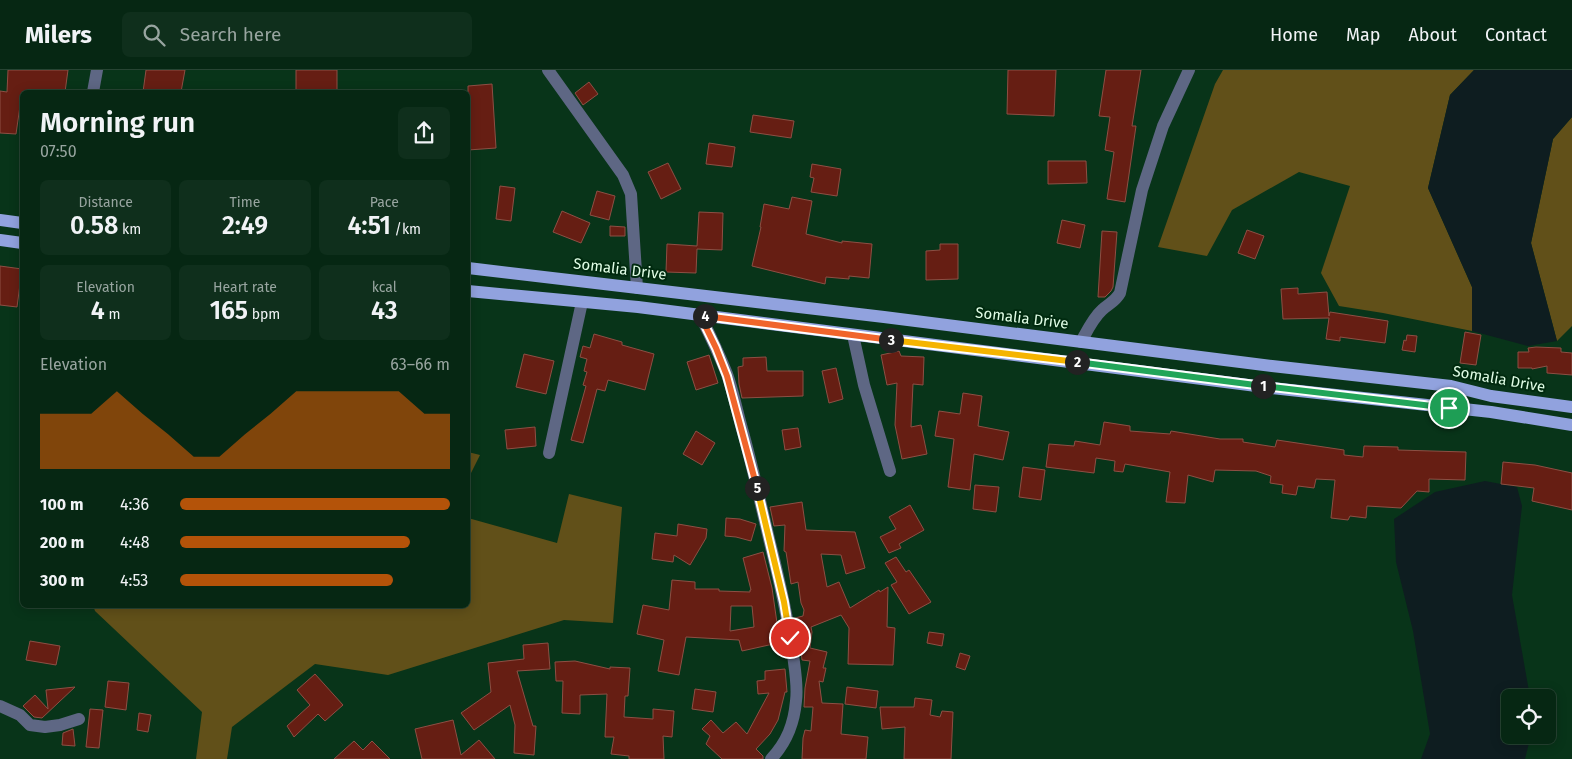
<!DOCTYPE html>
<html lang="en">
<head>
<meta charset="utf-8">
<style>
  body { margin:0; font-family:"Fira Sans",sans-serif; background:#0f2f1c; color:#f1f3f6; height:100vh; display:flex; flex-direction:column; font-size:19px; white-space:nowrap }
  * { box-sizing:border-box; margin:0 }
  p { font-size:16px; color:#98a5a0 }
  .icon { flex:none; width:28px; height:28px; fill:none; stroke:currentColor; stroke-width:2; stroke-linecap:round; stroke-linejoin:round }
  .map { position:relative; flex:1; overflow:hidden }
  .sheet { position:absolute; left:20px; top:20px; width:450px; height:518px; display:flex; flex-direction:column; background:#062713; border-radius:8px; box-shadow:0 2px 12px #0003,0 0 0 1px #274433 }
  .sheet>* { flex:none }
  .controls { position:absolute; left:1501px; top:619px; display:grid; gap:10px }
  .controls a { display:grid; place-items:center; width:55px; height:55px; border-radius:8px; background:#062713; box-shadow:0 2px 12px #0003,0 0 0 1px #274433; font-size:25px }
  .pin { position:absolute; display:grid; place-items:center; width:42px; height:42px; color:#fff; margin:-21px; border:2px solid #fff; border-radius:50%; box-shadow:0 1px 5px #0007 }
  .km { position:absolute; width:25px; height:25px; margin:-12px; border-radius:50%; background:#222; color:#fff; font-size:14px; line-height:25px; text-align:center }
  .round { display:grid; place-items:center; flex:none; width:52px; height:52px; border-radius:8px; background:#0f2f1c }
  .head { display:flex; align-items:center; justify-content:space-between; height:85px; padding:0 20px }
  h1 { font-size:28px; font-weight:600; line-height:38px }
  .figures { display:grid; grid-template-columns:repeat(3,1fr); gap:8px; height:85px; padding:5px 20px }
  .figures div { display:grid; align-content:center; border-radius:8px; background:#0f2f1c; text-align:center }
  .figures b { font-size:25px; font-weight:600 }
  .figures small { font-size:14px; font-weight:400 }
  .figures p { font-size:14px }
  .chart { height:140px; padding:10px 20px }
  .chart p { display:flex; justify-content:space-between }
  .chart svg { width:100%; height:90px; margin-top:5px; fill:#b45309; opacity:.7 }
  ul { padding:0 20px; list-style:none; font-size:16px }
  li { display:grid; grid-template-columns:80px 60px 1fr; align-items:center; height:38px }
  li i { height:12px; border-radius:6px; background:#b45309 }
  header { display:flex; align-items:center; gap:30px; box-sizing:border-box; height:70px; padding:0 25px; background:#062713; border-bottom:1px solid #274433 }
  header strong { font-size:24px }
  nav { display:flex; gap:28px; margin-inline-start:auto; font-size:18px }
  .search { width:350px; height:45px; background:#0f2f1c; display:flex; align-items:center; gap:12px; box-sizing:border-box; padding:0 18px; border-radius:8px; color:#98a5a0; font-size:19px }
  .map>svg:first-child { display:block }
</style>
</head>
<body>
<header>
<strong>Milers</strong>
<div class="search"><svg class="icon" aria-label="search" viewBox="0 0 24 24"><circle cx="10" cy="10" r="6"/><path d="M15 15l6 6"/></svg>Search here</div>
<nav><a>Home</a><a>Map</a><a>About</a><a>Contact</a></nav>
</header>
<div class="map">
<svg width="1572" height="689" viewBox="0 0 1572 689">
  <rect width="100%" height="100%" fill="#083419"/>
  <g fill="#615019">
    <polygon points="1223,0 1474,0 1450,25 1428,118 1472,217 1472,261 1383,243 1339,236 1321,203 1350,116 1299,102 1232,140 1207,186 1158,177 1215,14"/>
    <polygon points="1572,47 1572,256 1557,271 1531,173 1553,69"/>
    <polygon points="468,382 480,385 468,409"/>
    <polygon points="569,424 622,437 613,553 564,550 388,605 315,594 232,657 227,689 196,689 202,642 95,541 93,535 468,535 468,448 557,473"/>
  </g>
  <g fill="#0e1d20">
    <polygon points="1474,0 1572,0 1572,47 1553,69 1531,173 1557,271 1528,276 1472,261 1472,217 1428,118 1450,25"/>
    <polygon points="1485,411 1517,417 1522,436 1512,525 1530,627 1510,628 1510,665 1531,665 1525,689 1421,689 1430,664 1413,561 1396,492 1394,449 1435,422"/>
  </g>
  <g fill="#661e13" stroke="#8d4f44" fill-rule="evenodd">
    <polygon points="8,0 68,0 65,22 22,22 16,64 0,63 0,21 7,22"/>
    <polygon points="146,0 185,0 181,22 143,22"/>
    <rect x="296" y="0" width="41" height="22"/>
    <polygon points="1008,0 1056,0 1054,46 1007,44"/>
    <polygon points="1106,0 1141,0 1132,56 1136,56 1125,132 1107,129 1114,82 1105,80 1110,47 1099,46"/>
    <polygon points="589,12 598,24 583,35 575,23"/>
    <polygon points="492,14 496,78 468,80 468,16"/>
    <polygon points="753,45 794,51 791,68 750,62"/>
    <polygon points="709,73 735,77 732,97 706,94"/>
    <polygon points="1048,91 1086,91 1087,113 1048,114"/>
    <polygon points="668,93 681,119 661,129 648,102"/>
    <polygon points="812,94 841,99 837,126 811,122 814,108 810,107"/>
    <polygon points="500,116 515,118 511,151 496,149"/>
    <polygon points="597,121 615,126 609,150 590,145"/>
    <polygon points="792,127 812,131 806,164 842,173 842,171 872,174 869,208 849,206 849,209 826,207 825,214 752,196 761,157 760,157 764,134 789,139"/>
    <polygon points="562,141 590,153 581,173 553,162"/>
    <polygon points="699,142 723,143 722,180 697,179 696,203 666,202 667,174 697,176"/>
    <polygon points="1062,150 1085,155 1080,178 1057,173"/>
    <polygon points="610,156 625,157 625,166 610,166"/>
    <polygon points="1247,160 1264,166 1255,189 1238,183"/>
    <polygon points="1102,161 1117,162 1113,217 1111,221 1105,227 1098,227"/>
    <polygon points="940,174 958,174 958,209 926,210 926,181 940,180"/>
    <polygon points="0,196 22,199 17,237 0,235"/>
    <polygon points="1298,218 1298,224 1327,222 1329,246 1330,242 1388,251 1385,273 1340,267 1340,271 1326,269 1329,248 1283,249 1281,219"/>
    <polygon points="1465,262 1481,265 1476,295 1460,293"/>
    <polygon points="594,264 622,272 622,275 654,284 645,320 608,310 605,321 597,319 583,373 571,370 586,316 583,315 587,302 584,301 587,289 580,287 583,276 590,278"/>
    <polygon points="1407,265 1417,266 1415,282 1402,280 1404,270 1406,271"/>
    <polygon points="1536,277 1561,278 1561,282 1572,283 1572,305 1547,303 1547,296 1532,299 1532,298 1518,298 1518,282 1529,282 1528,278"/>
    <polygon points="899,281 901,286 924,287 923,315 913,314 911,357 921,355 927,384 902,389 895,355 897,313 887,315 881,285"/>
    <polygon points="524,284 554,291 546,324 516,317"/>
    <polygon points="709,285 718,313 696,320 687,292"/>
    <polygon points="766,287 767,301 803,301 803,326 742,328 739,314 738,297 743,296 743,288"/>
    <polygon points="836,298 843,329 829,333 822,301"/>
    <polygon points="963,323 982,326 978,356 1009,362 1003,390 974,384 970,420 948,417 954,369 935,366 939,341 960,344"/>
    <polygon points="1104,352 1130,356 1130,361 1170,364 1171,361 1220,369 1243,369 1243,372 1275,377 1277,370 1344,380 1344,385 1363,387 1364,376 1398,377 1398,380 1466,382 1465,410 1429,409 1429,422 1417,421 1401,438 1367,436 1366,448 1350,446 1348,450 1331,448 1335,410 1316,409 1314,418 1298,416 1296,425 1282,423 1283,415 1270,413 1271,406 1256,401 1215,400 1213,412 1188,405 1185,433 1166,432 1170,402 1125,394 1123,402 1114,401 1115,391 1096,388 1094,403 1046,397 1049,374 1074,376 1075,371 1100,375"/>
    <polygon points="535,357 536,376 507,379 505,360"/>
    <polygon points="798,358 801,377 785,380 782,360"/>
    <polygon points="696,361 715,373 702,395 683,384"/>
    <polygon points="1503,392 1535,395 1572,403 1572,440 1532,431 1534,418 1501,414"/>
    <polygon points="1023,397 1045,400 1041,430 1019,427"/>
    <polygon points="975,415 999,417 996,442 973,439"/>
    <polygon points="802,432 806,460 855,462 865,498 846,504 841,485 821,484 827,517 839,512 850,538 879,520 880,522 888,517 887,557 895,558 893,595 848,594 849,558 841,545 811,557 812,562 810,578 827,582 823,598 826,598 823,612 819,611 822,633 843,634 841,664 868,667 866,689 802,689 803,668 805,660 811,661 813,637 804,637 805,618 810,591 802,590 800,574 801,560 797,561 795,548 803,546 804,540 801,533 798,512 791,514 786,482 784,481 785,455 774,456 770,437"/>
    <polygon points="910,435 924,460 899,474 901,478 889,483 880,467 896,459 889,447"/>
    <polygon points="726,448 740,449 756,454 751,471 736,467 725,466"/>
    <polygon points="678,454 707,459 706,468 690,495 674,485 673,492 652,489 655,463 677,466"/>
    <path d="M763,482L772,518L777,553L778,573L742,581L739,570L686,567L679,605L658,601L664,570L637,564L643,535L669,540L672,510L695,512V519H719V521L750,522V520H751L743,488ZM731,536H752L754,557L730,561Z"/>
    <polygon points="896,487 906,502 909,500 931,532 909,544 891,515 897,512 885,493"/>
    <polygon points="929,562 944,564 942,576 927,573"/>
    <polygon points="30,571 60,576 56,595 26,590"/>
    <polygon points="548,573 550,599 517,601 533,656 536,656 534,685 514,683 515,655 510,635 474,660 461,643 491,622 488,593 524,589 523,575"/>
    <polygon points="960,583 970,586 965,600 956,597"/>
    <polygon points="575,591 610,599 610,597 630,598 628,626 625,626 624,647 653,649 653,639 674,641 672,667 663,666 664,689 629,689 629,686 611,684 614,667 605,667 607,624 580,625 580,644 562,643 563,611 556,611 555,592"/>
    <polygon points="785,599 787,622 785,622 778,650 770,664 756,679 763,686 763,689 722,689 706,674 710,666 702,659 711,650 723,663 736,652 747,664 769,623 758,624 757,611 765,610 765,601"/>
    <polygon points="315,604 343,635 325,651 318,644 294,667 287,656 310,635 297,620"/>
    <polygon points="108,611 129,613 126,640 105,637"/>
    <polygon points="75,617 42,648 34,647 23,636 35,625 48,639 46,620"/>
    <polygon points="847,617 878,621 876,638 845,634"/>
    <polygon points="695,619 716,622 713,642 692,639"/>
    <polygon points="915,628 932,630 930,645 940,647 942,641 953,642 951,689 904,689 905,657 882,659 880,637 914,637"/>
    <polygon points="90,639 103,640 99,678 86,677"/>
    <polygon points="139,643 151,645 148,662 137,660"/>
    <polygon points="453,650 461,685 479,670 495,689 422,689 415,659"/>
    <polygon points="73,659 75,676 62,675 63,663"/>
    <polygon points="354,671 363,680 372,671 390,689 334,689"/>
  </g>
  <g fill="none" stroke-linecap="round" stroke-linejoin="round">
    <g stroke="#5e6784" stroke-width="12">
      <polyline points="548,0 623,105 631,124 637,218"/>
      <polyline points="93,22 97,0"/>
      <path d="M700,245C710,265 719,284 727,304C734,324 738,346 744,366C754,403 762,440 771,477C780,513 788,549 793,585C795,600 798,616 796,631C794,654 787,672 771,689"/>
      <polyline points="853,265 864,315 890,401"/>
      <path d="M1081,272C1087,261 1093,248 1102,240C1108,234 1115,232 1120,223L1142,120L1163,56L1189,0"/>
      <polyline points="549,383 582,232"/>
      <polyline points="0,636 20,645 30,655 45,657 60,655 79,649"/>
    </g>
    <g stroke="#91a2de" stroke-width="12">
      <polyline points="0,150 22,153"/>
      <polyline points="0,170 22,173"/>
      <polyline points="468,198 884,247 1272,296 1451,316 1491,326 1572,337"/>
      <polyline points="468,221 638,237 1272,318 1491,342 1572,355"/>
    </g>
  </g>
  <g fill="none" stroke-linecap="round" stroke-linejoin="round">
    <defs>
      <polyline id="split-1" points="1263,316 1449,338"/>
      <polyline id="split-2" points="1077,292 1263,316"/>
      <polyline id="split-3" points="891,270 1077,292"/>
      <polyline id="split-4" points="705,246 891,270"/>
      <polyline id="split-5" points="705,246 700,245 716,278 727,306 757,418"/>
      <polyline id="split-6" points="757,418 784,532 790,568"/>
    </defs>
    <use href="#split-1" stroke="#fff" stroke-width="10"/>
    <use href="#split-2" stroke="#fff" stroke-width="10"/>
    <use href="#split-3" stroke="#fff" stroke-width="10"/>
    <use href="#split-4" stroke="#fff" stroke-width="10"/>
    <use href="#split-5" stroke="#fff" stroke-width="10"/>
    <use href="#split-6" stroke="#fff" stroke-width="10"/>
    <use href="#split-1" stroke="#22a559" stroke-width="6"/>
    <use href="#split-2" stroke="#22a559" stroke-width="6"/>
    <use href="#split-3" stroke="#f5b400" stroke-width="6"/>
    <use href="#split-4" stroke="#f0652b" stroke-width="6"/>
    <use href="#split-5" stroke="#f0652b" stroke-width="6"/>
    <use href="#split-6" stroke="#f5b400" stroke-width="6"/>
  </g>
  <g text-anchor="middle" stroke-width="4" stroke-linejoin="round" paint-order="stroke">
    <g font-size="15" fill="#e0fde6" stroke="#002a0f">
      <text transform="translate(620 199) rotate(7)" y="5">Somalia Drive</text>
      <text transform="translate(1022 248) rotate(7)" y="5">Somalia Drive</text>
      <text transform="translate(1499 309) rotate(10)" y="5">Somalia Drive</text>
    </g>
  </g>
</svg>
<div class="controls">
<a><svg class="icon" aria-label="locate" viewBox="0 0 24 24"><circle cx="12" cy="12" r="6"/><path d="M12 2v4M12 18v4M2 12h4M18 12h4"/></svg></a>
</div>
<div class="pin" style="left:1449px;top:338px;background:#1e9e55"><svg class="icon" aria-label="arrive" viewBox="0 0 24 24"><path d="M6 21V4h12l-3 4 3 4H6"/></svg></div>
<div class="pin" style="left:790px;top:568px;background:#d93025"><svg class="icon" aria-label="check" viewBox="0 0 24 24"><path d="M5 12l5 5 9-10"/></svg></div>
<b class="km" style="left:1263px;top:316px">1</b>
<b class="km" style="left:1077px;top:292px">2</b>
<b class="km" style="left:891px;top:270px">3</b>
<b class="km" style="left:705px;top:246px">4</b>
<b class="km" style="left:757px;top:418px">5</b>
<section class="sheet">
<div class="head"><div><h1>Morning run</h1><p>07:50</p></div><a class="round"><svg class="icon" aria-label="share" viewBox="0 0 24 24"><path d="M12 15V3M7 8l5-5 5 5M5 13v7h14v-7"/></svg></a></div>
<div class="figures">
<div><p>Distance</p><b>0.58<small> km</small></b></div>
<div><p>Time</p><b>2:49</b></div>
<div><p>Pace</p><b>4:51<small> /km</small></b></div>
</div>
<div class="figures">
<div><p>Elevation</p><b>4<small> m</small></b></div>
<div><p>Heart rate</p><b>165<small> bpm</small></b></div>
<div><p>kcal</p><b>43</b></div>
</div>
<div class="chart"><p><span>Elevation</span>63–66 m</p>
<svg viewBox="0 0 160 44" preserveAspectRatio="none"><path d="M0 44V17L10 17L20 17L30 6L40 17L50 27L60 38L70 38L80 27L90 17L100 6L110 6L120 6L130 6L140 6L150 17L160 17V44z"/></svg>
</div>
<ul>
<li><b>100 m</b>4:36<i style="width:100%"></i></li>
<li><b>200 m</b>4:48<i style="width:85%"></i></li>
<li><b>300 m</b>4:53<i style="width:79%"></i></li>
</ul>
</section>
</div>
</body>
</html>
